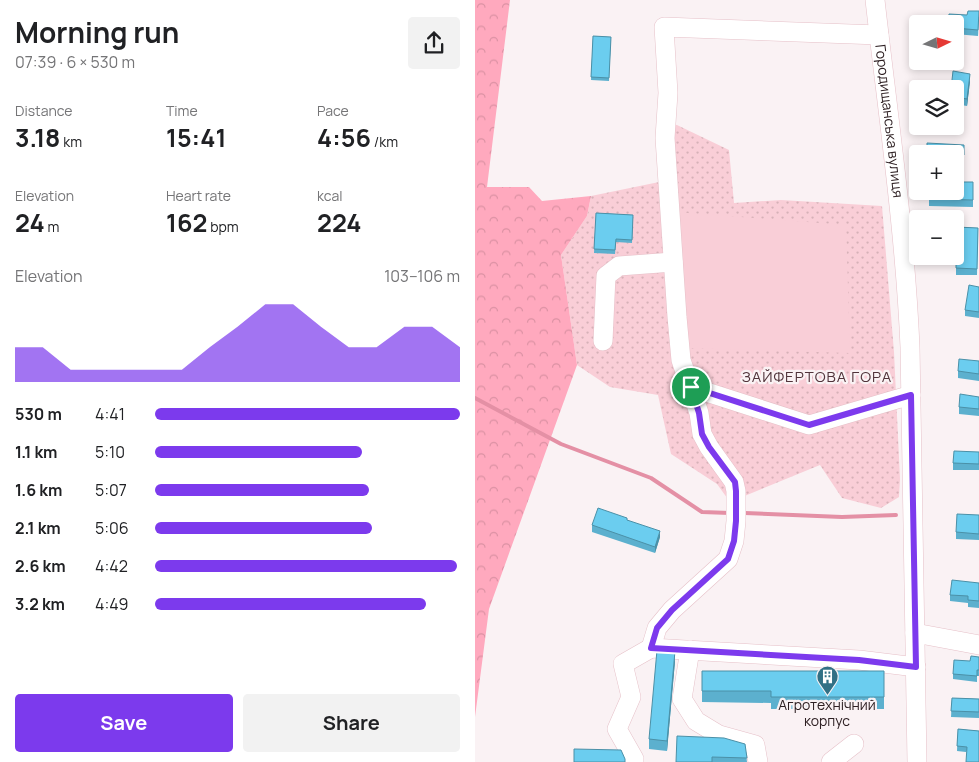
<!DOCTYPE html>
<html lang="en">
<head>
<meta charset="utf-8">
<style>
  body { margin:0; font-family:Manrope,sans-serif; background:#f2f2f2; color:#202124; height:100vh; display:flex; flex-direction:column; font-size:19px; white-space:nowrap }
  * { box-sizing:border-box; margin:0 }
  p { font-size:16px; color:#757577 }
  .icon { flex:none; width:28px; height:28px; fill:none; stroke:currentColor; stroke-width:2; stroke-linecap:round; stroke-linejoin:round }
  .map { position:relative; flex:1; overflow:hidden }
  .details { display:flex; flex-direction:column; background:#fff; width:475px }
  .details>* { flex:none }
  .needle { width:32px; rotate:85deg }
  .fabs { position:absolute; left:434px; top:15px; display:grid; gap:10px }
  .fabs a { display:grid; place-items:center; width:55px; height:55px; border-radius:5px; background:#fff; box-shadow:0 2px 8px #0003; font-size:25px }
  .pin { position:absolute; display:grid; place-items:center; width:42px; height:42px; color:#fff; margin:-21px; border:2px solid #fff; border-radius:50%; box-shadow:0 1px 5px #0007 }
  .round { display:grid; place-items:center; flex:none; width:52px; height:52px; border-radius:5px; background:#f2f2f2 }
  .headline { display:flex; align-items:center; justify-content:space-between; height:85px; padding:0 15px }
  h1 { font-size:28px; font-weight:700; line-height:38px }
  .stats { display:grid; grid-template-columns:repeat(3,1fr); gap:8px; height:85px; padding:5px 15px }
  .stats div { display:grid; align-content:center }
  .stats b { font-size:25px; font-weight:700 }
  .stats small { font-size:14px; font-weight:400 }
  .stats p { font-size:14px }
  .chart { height:140px; padding:10px 15px }
  .chart p { display:flex; justify-content:space-between }
  .chart svg { width:100%; height:90px; margin-top:5px; fill:#7c3aed; opacity:.7 }
  .action { display:flex; gap:10px; margin-top:auto; padding:10px 15px }
  .action a { flex:1; height:58px; border-radius:5px; background:#7c3aed; color:#fff; font-size:20px; font-weight:700; line-height:58px; text-align:center }
  .action a+a { background:#f2f2f2; color:#202124 }
  ul { padding:0 15px; list-style:none; font-size:16px }
  li { display:grid; grid-template-columns:80px 60px 1fr; align-items:center; height:38px }
  li i { height:12px; border-radius:6px; background:#7c3aed }
  main { display:flex; flex:1; min-height:0 }
  .map>svg:first-child { display:block }
</style>
</head>
<body>
<main>
<section class="details">
<div class="headline"><div><h1>Morning run</h1><p>07:39 · 6 × 530 m</p></div><a class="round"><svg class="icon" aria-label="share" viewBox="0 0 24 24"><path d="M12 15V3M7 8l5-5 5 5M5 13v7h14v-7"/></svg></a></div>
<div class="stats">
<div><p>Distance</p><b>3.18<small> km</small></b></div>
<div><p>Time</p><b>15:41</b></div>
<div><p>Pace</p><b>4:56<small> /km</small></b></div>
</div>
<div class="stats">
<div><p>Elevation</p><b>24<small> m</small></b></div>
<div><p>Heart rate</p><b>162<small> bpm</small></b></div>
<div><p>kcal</p><b>224</b></div>
</div>
<div class="chart"><p><span>Elevation</span>103–106 m</p>
<svg viewBox="0 0 160 44" preserveAspectRatio="none"><path d="M0 44V27L10 27L20 38L30 38L40 38L50 38L60 38L70 27L80 17L90 6L100 6L110 17L120 27L130 27L140 17L150 17L160 27V44z"/></svg>
</div>
<ul>
<li><b>530 m</b>4:41<i style="width:100%"></i></li>
<li><b>1.1 km</b>5:10<i style="width:68%"></i></li>
<li><b>1.6 km</b>5:07<i style="width:70%"></i></li>
<li><b>2.1 km</b>5:06<i style="width:71%"></i></li>
<li><b>2.6 km</b>4:42<i style="width:99%"></i></li>
<li><b>3.2 km</b>4:49<i style="width:89%"></i></li>
</ul>
<div class="action"><a>Save</a><a>Share</a></div>
</section>
<div class="map">
<svg width="504" height="762" viewBox="0 0 504 762">
  <defs>
    <pattern id="grass-dots" width="8" height="8" patternUnits="userSpaceOnUse" patternTransform="scale(1.25)"><rect width="8" height="8" fill="#f9ced7"/><path d="M2 2h.1M6 6h.1" fill="none" stroke="#d6b1b8" stroke-width="1.8" stroke-linecap="round"/></pattern>
    <pattern id="forest-crowns" width="20" height="18" patternUnits="userSpaceOnUse" patternTransform="scale(1.25)"><rect width="20" height="18" fill="#ffa9be"/><path d="M2 6a3 3 0 1 1 6 0M12 15a3 3 0 1 1 6 0" fill="none" stroke="#db91a3"/></pattern>
  </defs>
  <rect width="100%" height="100%" fill="#faf2f4"/>
  <polygon fill="url(#grass-dots)" points="184,123 202,125 254,150 259,203 306,200 407,206 419,352 425,479 424,497 406,508 367,498 345,465 255,502 242,484 196,454 183,395 135,387 102,365 86,255 112,216 116,196 189,181"/>
  <polygon fill="url(#forest-crowns)" points="0,0 35,0 12,187 54,187 67,201 116,196 112,216 86,255 102,365 14,609 0,717"/>
  <polygon fill="#f9ced7" points="200,212 371,225 375,353 207,348"/>
  <g fill="none" stroke-linecap="round" stroke-linejoin="round">
    <g stroke="#e490a5" stroke-width="4">
      <polyline points="0,398 86,444 176,478 227,512 255,513"/>
      <polyline points="270,513 367,517 421,515"/>
    </g>
    <defs>
      <g id="minor">
        <path id="s1" d="M400,0C413,115 430,231 435,347L442,762"/>
        <polyline points="404,35 189,27 193,93 190,138 202,317 206,360 224,413 227,434 234,447 259,482 261,491 261,521 259,541 253,559 197,610 182,628 176,648 384,660 441,667"/>
        <polyline points="128,341 131,276 144,266 198,262"/>
        <polyline points="216,387 334,425 436,395"/>
        <polyline points="440,633 504,645"/>
        <polyline points="215,650 207,699 221,721 244,735 280,745 283,762"/>
        <polyline points="159,762 159,759 142,729 156,697 148,664 176,648"/>
        <polyline points="356,762 379,744"/>
      </g>
    </defs>
    <use href="#minor" stroke="#e6c0c8" stroke-width="20"/>
    <use href="#minor" stroke="#fff" stroke-width="19"/>
  </g>
  <g fill="#5cb0ce">
    <polygon points="492,15 504,17 503,36 480,34 480,24"/>
    <polygon points="118,36 136,37 134,81 116,80"/>
    <polygon points="495,81 492,106 480,104 480,89"/>
    <polygon points="489,145 489,161 480,161 480,154"/>
    <polygon points="498,182 498,207 454,206 454,191"/>
    <polygon points="121,213 158,215 157,243 141,242 140,254 119,253"/>
    <polygon points="481,227 503,228 502,275 481,275"/>
    <polygon points="504,287 504,318 490,316 490,310"/>
    <polygon points="504,361 504,381 483,378 483,371"/>
    <polygon points="504,397 504,416 484,414 484,407"/>
    <polygon points="504,452 504,470 478,470 478,463"/>
    <polygon points="504,515 504,540 481,539 481,532"/>
    <polygon points="152,520 185,537 180,553 117,532 117,525"/>
    <polygon points="504,583 504,608 493,607 493,603 475,601 475,595"/>
    <polygon points="504,657 504,676 502,676 502,682 478,679 478,674 495,661"/>
    <polygon points="200,661 192,751 174,749 174,739"/>
    <polygon points="227,671 409,671 409,709 296,709 296,703 227,702"/>
    <polygon points="477,698 504,699 504,718 476,717"/>
    <polygon points="483,729 504,731 491,752 482,751"/>
    <polygon points="270,744 272,762 201,762"/>
  </g>
  <g fill="#4b90a7">
    <polygon points="495,74 495,81 492,106 492,99"/>
    <polygon points="185,531 185,537 180,553 180,547"/>
    <polygon points="200,651 200,661 192,751 192,741"/>
  </g>
  <g fill="#6bcdef" stroke="#4b90a7">
    <polygon points="493,11 504,11 503,30 480,28 480,24 473,24 474,14 492,15"/>
    <polygon points="118,36 136,37 134,78 116,77"/>
    <polygon points="478,71 495,74 492,99 480,97 480,89 476,89"/>
    <polygon points="452,143 489,145 489,155 480,155 480,154 452,154"/>
    <polygon points="480,182 498,182 498,200 454,199 454,191 480,191"/>
    <polygon points="121,213 158,215 157,240 141,239 140,250 119,249"/>
    <polygon points="481,227 503,228 502,269 481,268"/>
    <polygon points="494,285 504,287 504,312 490,310"/>
    <polygon points="484,359 504,361 504,374 483,371"/>
    <polygon points="485,394 504,397 504,409 484,407"/>
    <polygon points="479,451 504,452 504,464 478,463"/>
    <polygon points="123,508 152,518 152,520 185,531 180,547 117,525"/>
    <polygon points="482,514 504,515 504,534 481,532"/>
    <polygon points="477,580 504,583 504,601 493,600 493,596 475,595"/>
    <polygon points="182,650 200,651 192,741 174,739"/>
    <polygon points="496,656 504,657 504,670 502,670 502,676 478,674 479,660 495,661"/>
    <polygon points="227,671 409,671 409,697 296,697 296,691 227,691"/>
    <polygon points="477,698 504,699 504,712 476,711"/>
    <polygon points="483,729 504,731 504,762 491,762 492,747 482,746"/>
    <polygon points="202,736 249,738 270,744 272,758 237,757 237,762 201,762"/>
    <polygon points="99,749 146,750 150,759 150,762 99,762"/>
  </g>
  <g fill="none" stroke-linecap="round" stroke-linejoin="round">
    <defs>
      <polygon id="route" points="216,387 334,425 436,395 441,667 384,660 176,648 182,628 197,610 253,559 259,541 261,521 261,491 260,482 234,447 227,434 224,413"/>
    </defs>
    <use href="#route" stroke="#fff" stroke-width="10"/>
    <use href="#route" stroke="#7c3aed" stroke-width="6"/>
  </g>
  <defs>
    <symbol id="building-pin" viewBox="-11 -11 22 30"><path d="M0 17L-7.5 6A9.5 9.5 0 1 1 7.5 6Z" fill="#317085" stroke="#faf2f4"/><path d="M-4-6H4V6H1V3H-1V6H-4ZM-2.5-4.3h1.7v1.8h-1.7ZM.8-4.3h1.7v1.8H.8ZM-2.5-1h1.7V.8h-1.7ZM.8-1h1.7V.8H.8Z" fill="#fff"/></symbol>
  </defs>
  <g fill-rule="evenodd">
    <use href="#building-pin" x="340" y="664" width="25" height="34"/>
  </g>
  <g text-anchor="middle" stroke-width="4.5" stroke-linejoin="round" paint-order="stroke">
    <g font-size="14" fill="#2e2023" stroke="#faf2f4">
      <text dy="5" stroke="none"><textPath href="#s1" startOffset="122">Городищанська вулиця</textPath></text>
    </g>
    <g font-size="14" fill="#2e2023" stroke="#faf2f4">
      <text x="352" y="710">Агротехнічний<tspan x="352" dy="16">корпус</tspan></text>
    </g>
    <g font-size="15" letter-spacing="1" fill="#51343b" stroke="#faf2f4">
      <text x="342" y="382">ЗАЙФЕРТОВА ГОРА</text>
    </g>
  </g>
</svg>
<div class="fabs">
<a><svg class="needle" viewBox="-14 -14 28 28"><path d="M0-13l5 13h-10z" fill="#e53935"/><path d="M0 13l5-13h-10z" fill="#757577"/></svg></a>
<a><svg class="icon" aria-label="layers" viewBox="0 0 24 24"><path d="M12 4l9 5-9 5-9-5zM3 14l9 5 9-5"/></svg></a>
<a>+</a>
<a>−</a>
</div>
<div class="pin" style="left:216px;top:387px;background:#1e9e55"><svg class="icon" aria-label="arrive" viewBox="0 0 24 24"><path d="M6 21V4h12l-3 4 3 4H6"/></svg></div>
</div>
</main>
</body>
</html>
